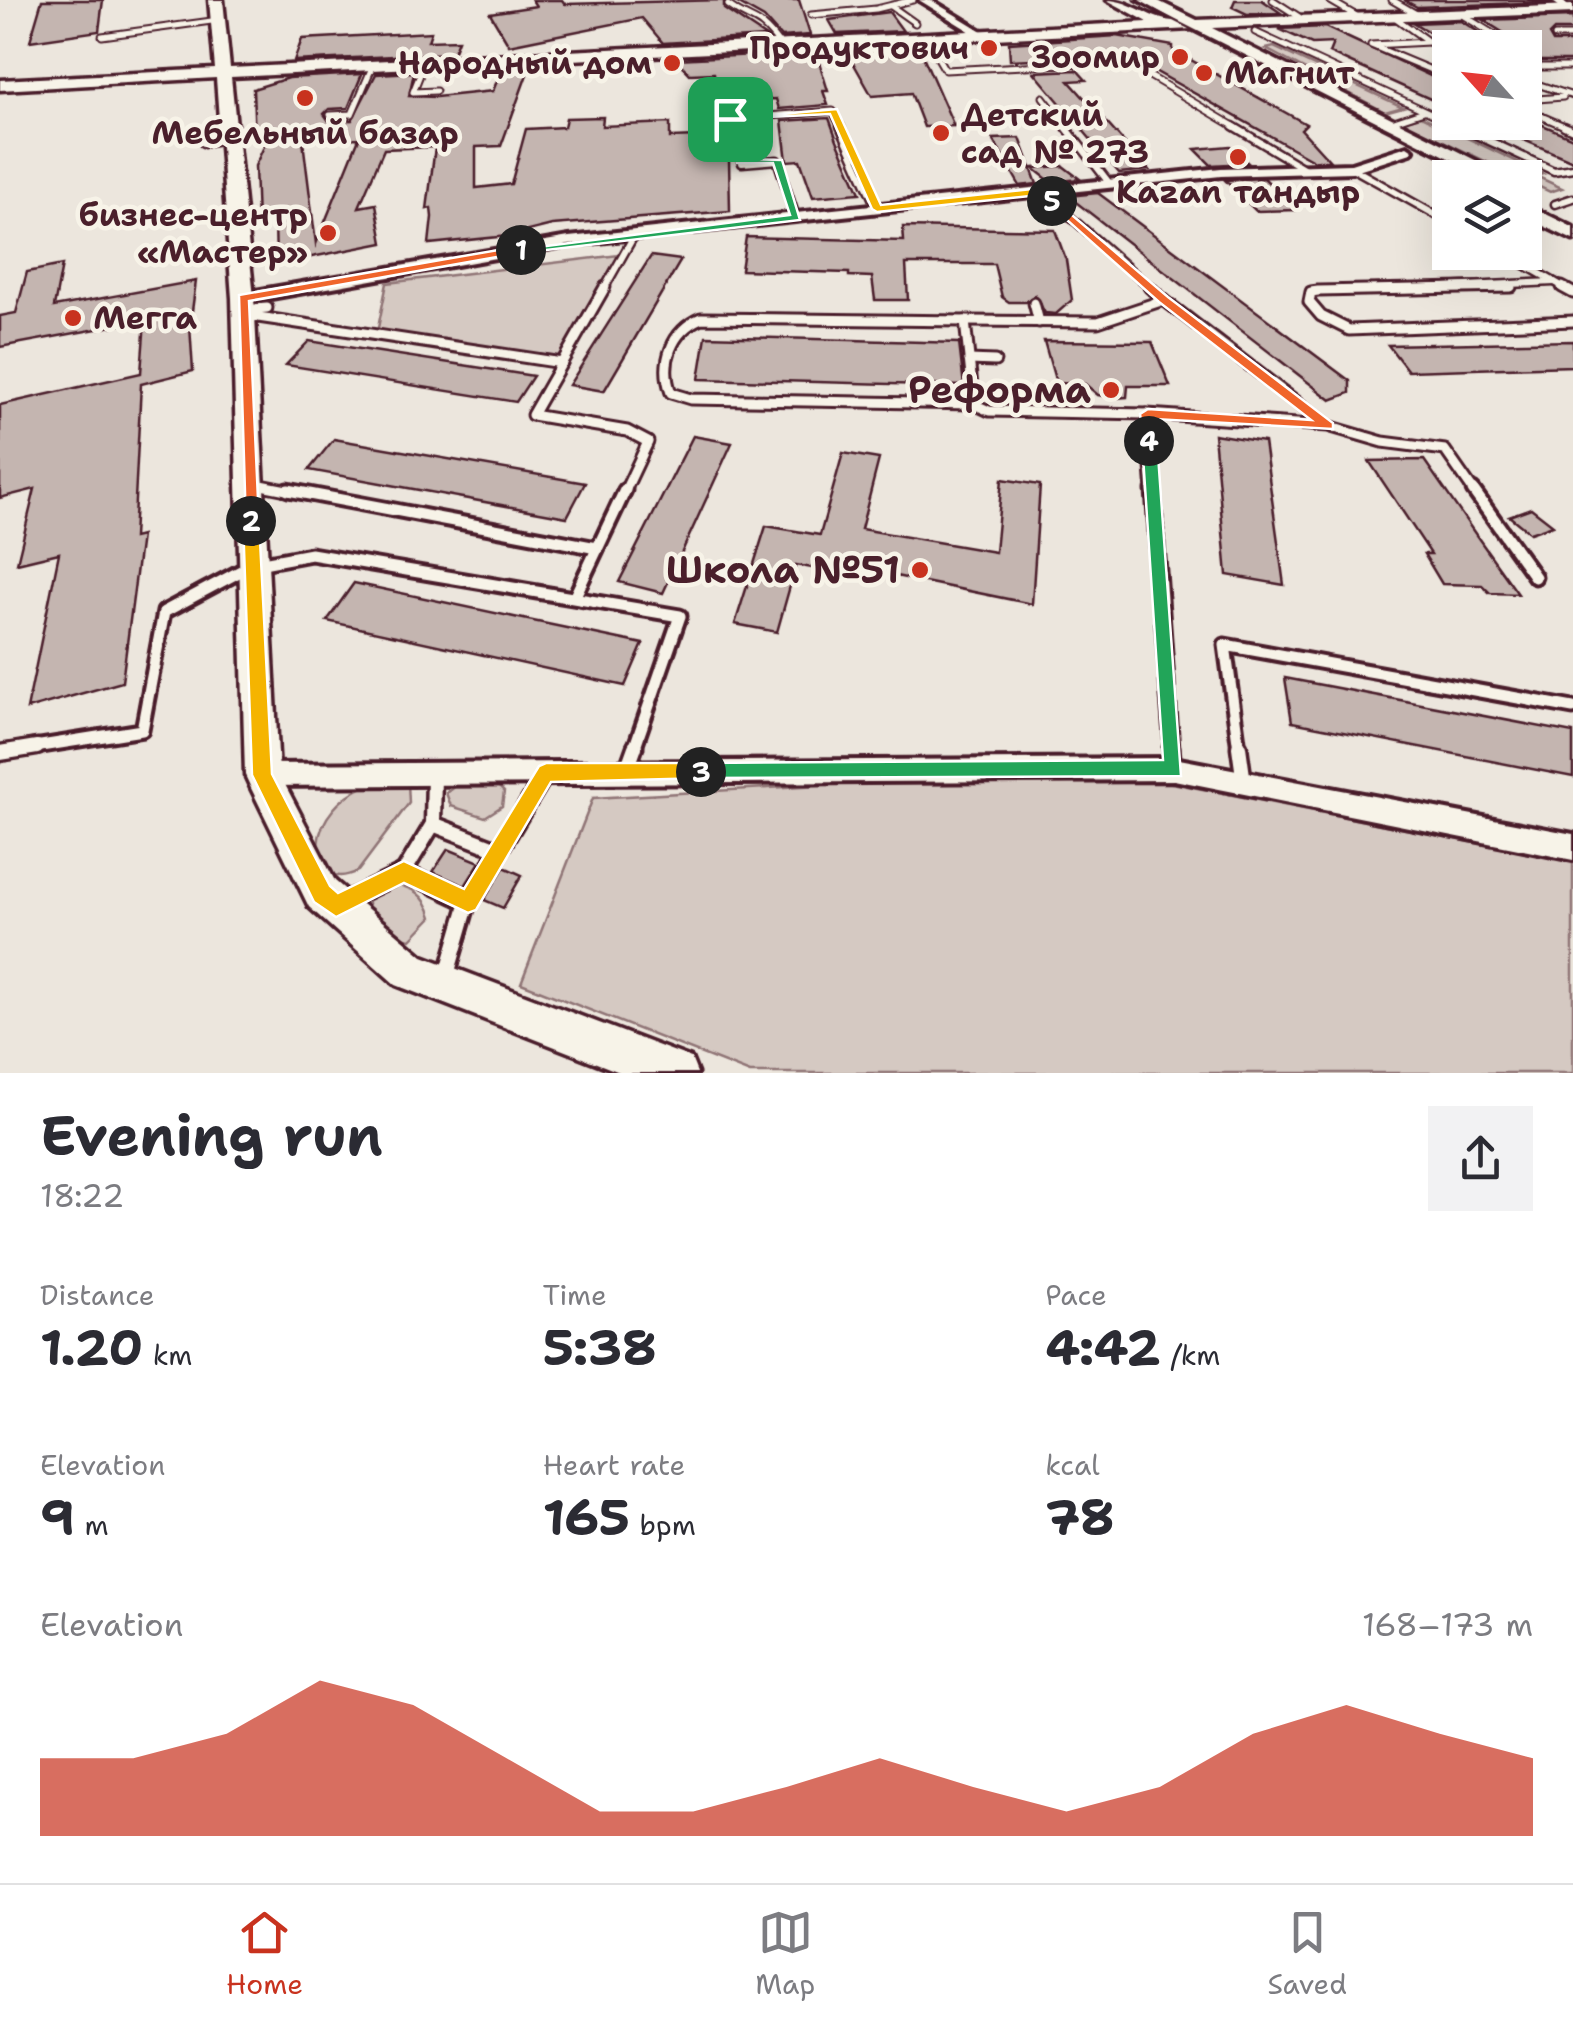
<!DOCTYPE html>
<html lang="en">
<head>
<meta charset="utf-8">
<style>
  body { margin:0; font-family:"Shantell Sans",sans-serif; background:#f2f2f3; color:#2b2b33; height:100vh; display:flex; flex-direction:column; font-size:38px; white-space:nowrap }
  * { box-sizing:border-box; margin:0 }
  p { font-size:32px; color:#7c7c81 }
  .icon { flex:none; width:55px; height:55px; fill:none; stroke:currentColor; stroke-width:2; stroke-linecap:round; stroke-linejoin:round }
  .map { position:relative; height:1073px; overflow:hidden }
  .sheet { display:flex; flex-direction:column; background:#fff; flex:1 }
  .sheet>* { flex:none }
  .needle { width:65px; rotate:297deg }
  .tools { position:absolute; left:1432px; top:30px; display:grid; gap:20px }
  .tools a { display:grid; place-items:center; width:110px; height:110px; border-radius:0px; background:#fff; box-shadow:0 10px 40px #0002; font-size:50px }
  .pin { position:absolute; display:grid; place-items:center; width:85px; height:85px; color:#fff; margin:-42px; border-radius:20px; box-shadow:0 5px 15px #0006 }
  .km { position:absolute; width:50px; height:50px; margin:-25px; border-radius:50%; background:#222; color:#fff; font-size:28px; line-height:50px; text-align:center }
  .round { display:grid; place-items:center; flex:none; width:105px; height:105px; border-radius:0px; background:#f2f2f3 }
  .overview { display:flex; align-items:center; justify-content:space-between; height:170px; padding:0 40px }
  h1 { font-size:55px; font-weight:700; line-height:75px }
  .stats { display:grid; grid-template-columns:repeat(3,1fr); gap:15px; height:170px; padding:10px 40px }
  .stats div { display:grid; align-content:center }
  .stats b { font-size:50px; font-weight:700 }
  .stats small { font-size:28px; font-weight:400 }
  .stats p { font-size:28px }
  .chart { height:280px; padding:20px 40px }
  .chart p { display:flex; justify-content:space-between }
  .chart svg { width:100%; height:180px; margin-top:10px; fill:#c8321e; opacity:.7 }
  .tab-bar { display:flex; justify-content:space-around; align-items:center; height:140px; border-top:2px solid #e1e1e2; background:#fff; font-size:28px; color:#7c7c81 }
  .tab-bar a { display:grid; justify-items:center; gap:5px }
  .tab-bar .on { color:#c8321e }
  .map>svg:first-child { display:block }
</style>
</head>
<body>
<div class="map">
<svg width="1573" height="1073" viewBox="0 0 1573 1073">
  <rect width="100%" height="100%" fill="#ece6dd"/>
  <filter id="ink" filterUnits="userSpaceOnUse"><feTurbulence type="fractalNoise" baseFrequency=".01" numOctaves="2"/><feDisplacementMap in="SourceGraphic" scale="20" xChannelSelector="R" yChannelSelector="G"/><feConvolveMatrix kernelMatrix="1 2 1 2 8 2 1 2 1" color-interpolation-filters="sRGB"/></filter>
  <g filter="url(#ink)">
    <g fill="#d5c9c2" stroke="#907476" stroke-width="2.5">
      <polygon points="1274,47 1403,107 1385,112 1266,49"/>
      <polygon points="1421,116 1543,174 1536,176 1562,188 1550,192 1401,121"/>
      <polygon points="619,255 558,358 377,333 387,283"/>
      <polygon points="1101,769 1573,862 1573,1073 750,1073 521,983 593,798"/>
      <path d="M377,782L408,783L409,803L358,871C304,898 299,804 377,782Z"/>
      <polygon points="460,782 496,784 504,792 502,806 485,817 451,806 446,793"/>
      <path d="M390,884C412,886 426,895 432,917L411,939C389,936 364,917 368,893Z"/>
    </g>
    <g fill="#c4b5b0" stroke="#4a1f2b" stroke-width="2.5" fill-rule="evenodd">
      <polygon points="42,0 103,0 99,31 30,41"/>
      <polygon points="532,0 562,0 565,4 724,0 724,9 766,37 663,43 642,18 509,45 490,13 536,6"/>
      <polygon points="732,0 799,0 810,35 781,37 764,18"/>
      <polygon points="1235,0 1262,0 1281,13 1247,14 1232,7"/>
      <polygon points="1404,0 1546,0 1547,2 1417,7"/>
      <polygon points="889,12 903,31 837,34 829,20"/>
      <polygon points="1573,17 1573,30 1554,30 1549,35 1553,42 1573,42 1573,61 1525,61 1525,48 1508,48 1507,35 1483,20"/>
      <polygon points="1461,21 1496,43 1496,48 1469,38 1440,39 1414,23"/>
      <polygon points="1325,27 1450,85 1450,108 1329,53 1333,43 1312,44 1279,29"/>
      <polygon points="431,32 428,41 458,40 453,53 294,61 302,39"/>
      <polygon points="1117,36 1173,46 1173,50 1306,124 1301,129 1330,161 1315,161 1126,55 1010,60 1009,43"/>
      <polygon points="919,47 954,126 924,127 911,93 872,96 846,50"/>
      <polygon points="816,52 828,91 823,91 828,105 779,109 776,99 718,102 714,73 690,74 676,59"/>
      <path d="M530,66L501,146L476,147V188L511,184L526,129L564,127L566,118L603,117L602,126L670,123V138L728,136L734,158L729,159L730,211L552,225L508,236L429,244L432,217L431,208L427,209L435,147L384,149L359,207L376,204L383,243L276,264L275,219L257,222L255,166L267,140L255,141L253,89L288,78L362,74L348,108L329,109L324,114L329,121L352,120L376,74L414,72L409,96L436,97L493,91L502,68ZM359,138L316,244L303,141Z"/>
      <polygon points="1077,70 1086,80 1069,81 1149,170 1119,173 1034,72"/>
      <polygon points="829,118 837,140 860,193 813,197 800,160 787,161 782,121"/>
      <polygon points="1482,122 1536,122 1573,138 1573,161"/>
      <polygon points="1020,138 1037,184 1020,186 993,139"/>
      <polygon points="1230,146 1248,163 1211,165 1195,149"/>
      <polygon points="1063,166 1080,179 1051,182 1033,168"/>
      <polygon points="1264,178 1297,210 1256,211 1225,180"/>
      <polygon points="1098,193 1350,381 1350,393 1331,400 1068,196"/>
      <polygon points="903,227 1055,230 1066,260 1072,300 1056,314 1045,313 1035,295 1026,302 1009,302 1002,297 994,264 906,264 908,300 875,300 872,277 849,276 849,273 741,270 746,237 904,241"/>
      <polygon points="651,256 681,260 604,391 569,385"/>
      <polygon points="62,265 54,307 196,281 190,326 193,371 141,384 133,538 141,536 122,682 27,709 59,553 17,563 35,489 0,498 0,405 141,373 145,320 0,347 0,316 16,313 27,272"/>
      <polygon points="706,336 959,343 964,386 699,379"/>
      <polygon points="309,341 495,370 533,376 516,402 286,365"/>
      <polygon points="1044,341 1152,342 1170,386 1128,386 1127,397 1114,398 1098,395 1085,384 1056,383"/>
      <polygon points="1573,341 1573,366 1408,371 1388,345"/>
      <polygon points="1214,434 1264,442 1284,585 1227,575"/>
      <polygon points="693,436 732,443 663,593 619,582"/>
      <polygon points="334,439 585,483 567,517 309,470"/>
      <polygon points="843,453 879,459 861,529 995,552 1002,479 1040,485 1032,604 852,567 850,575 796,565 777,632 735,624 766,526 820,535"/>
      <polygon points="1424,460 1476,535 1518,594 1490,593 1482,585 1442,584 1424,554 1431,554 1369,461"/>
      <polygon points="1531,508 1553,525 1530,533 1509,516"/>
      <polygon points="354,583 533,621 643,644 625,686 327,621"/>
      <polygon points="1285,678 1573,733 1573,777 1292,722"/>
      <polygon points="448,849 480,862 465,886 433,872"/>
      <polygon points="504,867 522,875 503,908 484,900"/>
    </g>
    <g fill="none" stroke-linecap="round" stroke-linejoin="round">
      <defs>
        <g id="lane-far4">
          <polyline points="1273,0 1304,20"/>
          <polyline points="1329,0 1358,17"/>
          <polyline points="1392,0 1418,15"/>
          <path d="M728,5C753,24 757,14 779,44"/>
          <polyline points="891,6 915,23"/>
          <polyline points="1459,13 1503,40 1502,48"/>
          <polyline points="811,15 876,9 913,0"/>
          <polyline points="1393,16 1429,42 1371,45 1450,78"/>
          <polyline points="1255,32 1463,128"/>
          <polyline points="102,36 219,20"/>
          <polyline points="925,36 945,70 1124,61 1237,128"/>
          <polyline points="1555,36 1573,36"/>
          <polyline points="1429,42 1450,50"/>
          <polyline points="425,62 413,92 436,91"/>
          <polyline points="1525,67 1573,67"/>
          <polyline points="1525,80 1573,96"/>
          <polyline points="1043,97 1067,128"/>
          <polyline points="1525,100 1563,97"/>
          <polyline points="1525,109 1569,128"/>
          <polyline points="330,115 352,114 373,65"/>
          <polyline points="1391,122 1424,111"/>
          <polyline points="733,128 730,119 833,111 841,128"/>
        </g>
        <g id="lane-far3">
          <polyline points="732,126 742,163 777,160 796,217"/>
          <polyline points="840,126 877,209"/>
          <polyline points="1065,126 1110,184"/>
          <polyline points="1233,126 1305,169"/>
          <polyline points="1457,126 1554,171 1573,168"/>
          <polyline points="1564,126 1573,130"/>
          <polyline points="203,143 231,138"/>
          <polyline points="1352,168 1450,223"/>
          <polyline points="1041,191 1152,289"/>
          <polyline points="1555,204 1573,198"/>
          <polyline points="1502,252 1567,289"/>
          <polyline points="604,289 635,234"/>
          <polyline points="1401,289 1554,282"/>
        </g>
        <g id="lane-far2">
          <polyline points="605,287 532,415 627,431 648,442 624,493"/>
          <polyline points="1511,287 1318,291 1311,292 1309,302 1321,316 1349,330 1573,321"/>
          <polyline points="1562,287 1573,293"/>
          <polyline points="1164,300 1327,425"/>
          <polyline points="1034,303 1039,322"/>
          <polyline points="243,310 267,308"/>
          <polyline points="245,315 562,363"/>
          <path d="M701,318L965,321L974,404L691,399L671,393C660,363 671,331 701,318Z"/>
          <polyline points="965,321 1098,322 1164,300 1149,287"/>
          <polyline points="969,360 995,361"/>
          <polyline points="974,404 989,411 1147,414"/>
          <polyline points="251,483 302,493"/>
          <polyline points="1153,493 1147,414 1328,426 1383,442 1445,450 1475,493"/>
        </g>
        <g id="lane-far1">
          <polyline points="288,490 597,548"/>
          <polyline points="1153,490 1172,749"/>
          <polyline points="1473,490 1535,577"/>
          <polyline points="575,596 625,490"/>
          <polyline points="22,749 142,730 164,612 252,565 311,554 680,616 634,749"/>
          <polyline points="1239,749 1225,645 1573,708"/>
        </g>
        <g id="lane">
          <polyline points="1171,747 1173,768"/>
          <polyline points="1239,747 1244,783"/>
          <polyline points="0,753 37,747"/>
          <polyline points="626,772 635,747"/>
          <polyline points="434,774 433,824 497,849"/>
          <polyline points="404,872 433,824"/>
          <polyline points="343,902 404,872 468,902"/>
          <polyline points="446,978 468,902 545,775"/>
        </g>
        <g id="street">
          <polygon points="919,0 931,0 985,33 976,35"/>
          <polygon points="1550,0 1561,0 1573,10 1566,11"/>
          <polygon points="1407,146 1413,150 1411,153 1352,172 1221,176 569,245 243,303 235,298 243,293 569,237 1221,168 1351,164"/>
          <polygon points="1174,758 1573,834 1573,860 1174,780 262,786 253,783 250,775 253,767 262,764"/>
        </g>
        <g id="secondary">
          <path d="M209,0H223L230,68L1148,22L1107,0C1133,0 1152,22 1177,21L1139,0H1156L1197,20L1573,5V13L1212,28L1511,178H1487L1192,29L231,77L254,298L279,773L335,881L423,956L691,1058L697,1073H622L396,985L309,907L250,786L245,775L232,298L216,78L0,90V80L215,69Z"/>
          <polygon points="1525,204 1573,227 1573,240 1525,217"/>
        </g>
      </defs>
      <use href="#lane-far4" stroke="#4a1f2b" stroke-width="9"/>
      <use href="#lane-far3" stroke="#4a1f2b" stroke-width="11"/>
      <use href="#lane-far2" stroke="#4a1f2b" stroke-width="15"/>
      <use href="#lane-far1" stroke="#4a1f2b" stroke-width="19"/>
      <use href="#lane" stroke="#4a1f2b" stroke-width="21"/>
      <use href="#street" stroke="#4a1f2b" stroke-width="8"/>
      <use href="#secondary" stroke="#4a1f2b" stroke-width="7"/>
      <use href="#lane-far4" stroke="#f7f3e8" stroke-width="5"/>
      <use href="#lane-far3" stroke="#f7f3e8" stroke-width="6"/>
      <use href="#lane-far2" stroke="#f7f3e8" stroke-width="9"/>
      <use href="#lane-far1" stroke="#f7f3e8" stroke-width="11"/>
      <use href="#lane" stroke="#f7f3e8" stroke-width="14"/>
      <use href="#street" fill="#f7f3e8" fill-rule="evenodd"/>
      <use href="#secondary" fill="#f7f3e8" fill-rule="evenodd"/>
      <g stroke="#4a1f2b" stroke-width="2.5">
        <polyline points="1134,0 1486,178"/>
        <polyline points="1525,201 1573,226"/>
      </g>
    </g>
  </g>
  <polygon fill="#22a559" stroke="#fff" stroke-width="2.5" points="730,116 746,159 782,160 800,220 521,253 515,250 790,215 773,163 737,163 725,119"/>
  <polygon fill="#f0652b" stroke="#fff" stroke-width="2.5" points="521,246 525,252 249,301 259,521 246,525 239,295"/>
  <polygon fill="#f5b400" stroke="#fff" stroke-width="2.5" points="251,515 259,521 272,774 330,886 338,893 404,861 464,889 539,766 546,763 701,763 708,765 708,778 551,782 476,910 468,913 404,883 336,917 314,902 252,775 243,521"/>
  <polygon fill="#22a559" stroke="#fff" stroke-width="2.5" points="1149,436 1157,441 1181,776 694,778 694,765 701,763 1163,760 1142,441"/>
  <polygon fill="#f0652b" stroke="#fff" stroke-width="2.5" points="1052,198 1168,297 1333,423 1333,429 1155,419 1157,441 1144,444 1140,414 1148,409 1311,420 1159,302 1049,204"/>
  <polygon fill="#f5b400" stroke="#fff" stroke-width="2.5" points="837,109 881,205 1041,188 1058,201 1049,204 1039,195 877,212 872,209 830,114 725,119"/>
  <g fill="#c8321e" stroke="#f7f3e8" stroke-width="4">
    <circle cx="989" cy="48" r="10"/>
    <circle cx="1180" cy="57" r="10"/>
    <circle cx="672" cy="63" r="10"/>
    <circle cx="1204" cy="73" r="10"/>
    <circle cx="305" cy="98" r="10"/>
    <circle cx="941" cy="133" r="10"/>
    <circle cx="1238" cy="157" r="10"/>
    <circle cx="328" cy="233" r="10"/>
    <circle cx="73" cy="318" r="10"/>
    <circle cx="1111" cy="390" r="10"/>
    <circle cx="920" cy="570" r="10"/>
  </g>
  <g text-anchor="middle" stroke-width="9" stroke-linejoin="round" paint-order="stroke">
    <g font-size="32" font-weight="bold" fill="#4a1f2b" stroke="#f7f3e8" text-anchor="end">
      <text x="969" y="59">Продуктович</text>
      <text x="1160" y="68">Зоомир</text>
      <text x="652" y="74">Народный дом</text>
      <text x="1224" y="84" text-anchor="start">Магнит</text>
      <text x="961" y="126" text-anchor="start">Детский<tspan x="961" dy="37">сад № 273</tspan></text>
      <text x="305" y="144" text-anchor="middle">Мебельный базар</text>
      <text x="1238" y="203" text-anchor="middle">Kazan тандыр</text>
      <text x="308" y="226">бизнес-центр<tspan x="308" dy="37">«Мастер»</tspan></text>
      <text x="93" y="329" text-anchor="start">Мегга</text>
    </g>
    <g font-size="38" font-weight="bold" fill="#4a1f2b" stroke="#f7f3e8" text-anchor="end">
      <text x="1091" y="403">Реформа</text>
      <text x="900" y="583">Школа №51</text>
    </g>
  </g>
</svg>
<div class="tools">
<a><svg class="needle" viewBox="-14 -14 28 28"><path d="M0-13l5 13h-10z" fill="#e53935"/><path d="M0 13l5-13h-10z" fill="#7c7c81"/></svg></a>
<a><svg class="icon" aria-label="layers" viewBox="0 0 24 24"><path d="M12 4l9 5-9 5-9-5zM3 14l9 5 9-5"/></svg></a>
</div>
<div class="pin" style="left:730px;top:119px;background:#1e9e55"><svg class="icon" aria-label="arrive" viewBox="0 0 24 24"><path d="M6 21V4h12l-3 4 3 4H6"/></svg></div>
<b class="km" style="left:521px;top:250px">1</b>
<b class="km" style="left:251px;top:521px">2</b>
<b class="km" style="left:701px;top:772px">3</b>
<b class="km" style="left:1149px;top:441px">4</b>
<b class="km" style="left:1052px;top:201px">5</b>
</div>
<section class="sheet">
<div class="overview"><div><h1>Evening run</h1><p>18:22</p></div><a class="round"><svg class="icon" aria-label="share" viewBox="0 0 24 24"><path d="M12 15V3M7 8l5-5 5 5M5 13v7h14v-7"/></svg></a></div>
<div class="stats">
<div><p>Distance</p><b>1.20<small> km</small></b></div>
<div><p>Time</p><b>5:38</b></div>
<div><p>Pace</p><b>4:42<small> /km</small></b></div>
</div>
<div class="stats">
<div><p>Elevation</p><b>9<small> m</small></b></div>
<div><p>Heart rate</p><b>165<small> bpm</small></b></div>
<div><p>kcal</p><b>78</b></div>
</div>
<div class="chart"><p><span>Elevation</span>168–173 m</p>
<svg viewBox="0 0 160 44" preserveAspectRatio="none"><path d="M0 44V25L10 25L20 19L30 6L40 12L50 25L60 38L70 38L80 32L90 25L100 32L110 38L120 32L130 19L140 12L150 19L160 25V44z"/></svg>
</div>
</section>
<nav class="tab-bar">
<a class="on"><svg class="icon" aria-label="home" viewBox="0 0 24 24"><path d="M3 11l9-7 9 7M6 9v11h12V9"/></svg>Home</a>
<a><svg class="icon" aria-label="map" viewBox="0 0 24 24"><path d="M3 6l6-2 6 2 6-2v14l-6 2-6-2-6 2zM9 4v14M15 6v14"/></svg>Map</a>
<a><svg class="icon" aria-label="saved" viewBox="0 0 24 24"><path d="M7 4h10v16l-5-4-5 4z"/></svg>Saved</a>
</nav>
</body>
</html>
